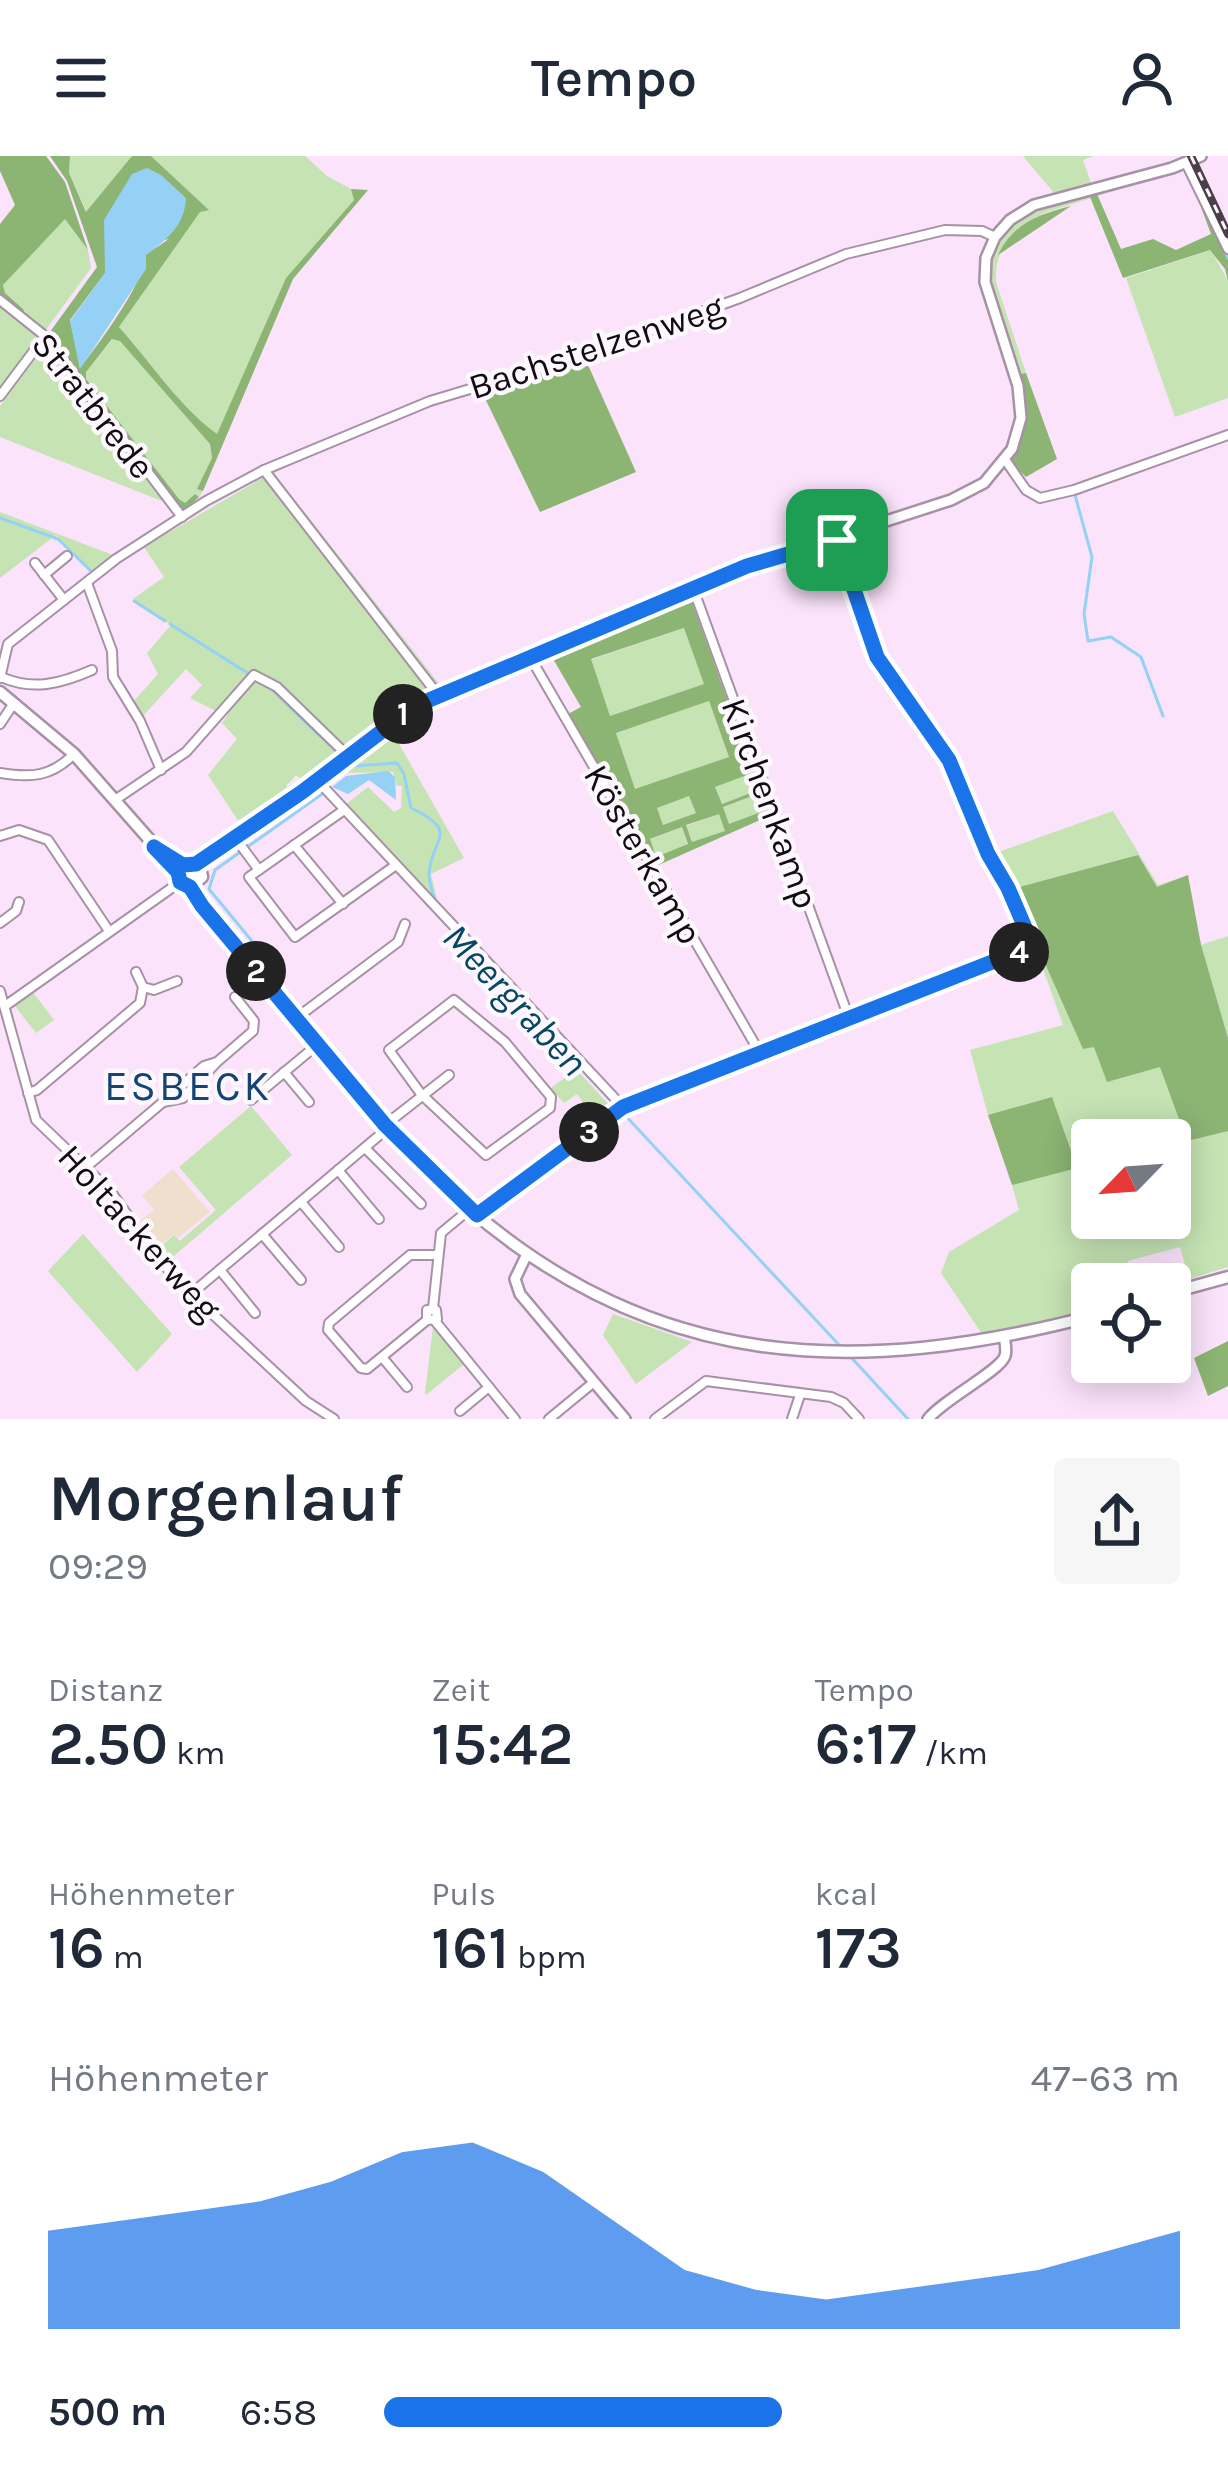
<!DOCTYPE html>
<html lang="de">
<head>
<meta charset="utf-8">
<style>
  body { margin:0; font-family:Karla,sans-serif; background:#f6f6f7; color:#1f2937; height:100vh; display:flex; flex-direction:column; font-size:45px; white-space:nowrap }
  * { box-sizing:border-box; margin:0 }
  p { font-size:39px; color:#747a83 }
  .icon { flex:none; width:66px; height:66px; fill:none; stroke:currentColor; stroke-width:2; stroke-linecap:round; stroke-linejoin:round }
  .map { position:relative; height:1263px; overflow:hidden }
  .details { display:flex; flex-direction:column; background:#fff; flex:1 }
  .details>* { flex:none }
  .needle { width:78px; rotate:245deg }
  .controls { position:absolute; left:1071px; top:963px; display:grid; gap:24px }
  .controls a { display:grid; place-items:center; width:120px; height:120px; border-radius:12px; background:#fff; box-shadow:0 6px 30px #0003; font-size:60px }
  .pin { position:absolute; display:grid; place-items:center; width:102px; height:102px; color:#fff; margin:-51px; border-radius:24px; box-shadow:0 6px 18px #0006 }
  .km { position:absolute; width:60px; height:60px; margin:-30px; border-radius:50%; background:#222; color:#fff; font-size:33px; line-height:60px; text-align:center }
  .round { display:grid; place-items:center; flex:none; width:126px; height:126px; border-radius:12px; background:#f6f6f7 }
  .headline { display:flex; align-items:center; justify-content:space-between; height:204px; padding:0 48px }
  h1 { font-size:66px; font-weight:600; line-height:90px }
  .figures { display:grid; grid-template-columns:repeat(3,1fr); gap:18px; height:204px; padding:12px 48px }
  .figures div { display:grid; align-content:center }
  .figures b { font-size:60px; font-weight:600 }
  .figures small { font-size:33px; font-weight:400 }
  .figures p { font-size:33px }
  .chart { height:336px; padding:24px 48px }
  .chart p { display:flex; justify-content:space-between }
  .chart svg { width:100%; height:216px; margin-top:12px; fill:#1a73e8; opacity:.7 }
  ul { padding:0 48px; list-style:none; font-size:39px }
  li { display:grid; grid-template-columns:192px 144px 1fr; align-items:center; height:90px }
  li i { height:30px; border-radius:15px; background:#1a73e8 }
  header { display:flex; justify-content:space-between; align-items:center; height:156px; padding:0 48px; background:#fff; font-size:54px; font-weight:600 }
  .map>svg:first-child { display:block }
</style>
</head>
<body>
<header><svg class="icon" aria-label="menu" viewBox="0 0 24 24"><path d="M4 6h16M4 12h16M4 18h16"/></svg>Tempo<svg class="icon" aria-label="person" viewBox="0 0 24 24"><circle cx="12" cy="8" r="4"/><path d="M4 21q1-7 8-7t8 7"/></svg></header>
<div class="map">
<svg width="1228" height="1263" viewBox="0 0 1228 1263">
  <rect width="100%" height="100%" fill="#fbe3fb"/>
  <polygon fill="#efe0cd" points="173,1013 210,1056 178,1082 174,1078 156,1092 138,1066 154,1054 142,1039"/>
  <g fill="#c5e3b3" fill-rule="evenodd">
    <polygon points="70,0 132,0 87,57 69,17"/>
    <path d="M151,0H305L327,20L351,33L354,44L286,122L218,279C180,251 151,207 119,171L200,55L208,53Z"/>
    <polygon points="1023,0 1093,0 1083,4 1092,30 1055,38"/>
    <path d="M1186,12L1047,56C1015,70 994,90 996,126L1026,217L1021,218L990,126L993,98L1009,71L1044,51Z"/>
    <polygon points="65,62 88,94 91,112 45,175 21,158 23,154 5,137 3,129"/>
    <polygon points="1211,94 1228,125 1228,242 1175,261 1126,122"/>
    <polygon points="0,149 41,181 0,237"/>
    <polygon points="113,183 120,184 210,288 212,302 198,332 203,335 199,341 195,338 185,347 179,343 86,223 85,216"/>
    <polygon points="46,189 50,191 167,347 0,281 0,250"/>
    <polygon points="381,267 274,317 440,529 435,531 270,317"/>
    <polygon points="264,321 429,531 430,536 345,595 277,529 260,518 245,522 218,556 190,542 202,529 186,513 142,561 133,546 158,518 147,497 171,469 133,443 164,421 144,391"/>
    <polygon points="0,356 113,399 92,415 56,379 0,422"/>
    <polygon points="685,472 704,528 610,560 590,504"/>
    <polygon points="251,524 275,536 339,600 306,627 296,619 286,630 293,636 243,672 208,619 237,583 222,567 231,554 227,550"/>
    <polygon points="709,545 729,601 635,634 616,577"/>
    <polygon points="394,579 464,702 431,718 439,752 345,649 368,631 394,656 401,652 402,630 397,630 393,616 343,617"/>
    <polygon points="747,618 754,636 721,648 715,631"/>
    <polygon points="690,639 696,657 663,669 657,652"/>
    <polygon points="755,639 762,656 729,669 723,651"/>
    <path d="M1113,655L1158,729L1186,720L1201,789L1228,780V882L1207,812L1228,888V1111L1189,1123L1180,1091L1128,1105L1132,1128H1092V1153L982,1178L941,1117L949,1096L1019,1054L1012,1029L1015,1028L992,958L988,959L970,894L1063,869L1031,779L993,698ZM1092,984H1170V1062H1092Z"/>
    <polygon points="719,657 725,675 693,687 686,670"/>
    <polygon points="682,671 688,689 656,701 649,684"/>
    <polygon points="32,835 54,864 36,877 14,849"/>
    <polygon points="576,913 611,951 596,964 577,938 564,947 551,932"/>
    <polygon points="251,950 292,999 168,1105 158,1093 174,1079 180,1085 216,1054 179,1011"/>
    <polygon points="83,1078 172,1178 137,1216 48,1115"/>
    <polygon points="613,1158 692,1186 636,1228 603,1179"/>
    <polygon points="433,1171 463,1209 426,1239 425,1237"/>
  </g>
  <g fill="#8cb473" fill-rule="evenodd">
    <polygon points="0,0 46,0 65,26 88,94 65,63 3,129 5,137 24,154 21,158 0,142 0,68 15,49 0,15"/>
    <path d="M50,0H70L69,17L86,56L132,0H151L209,54L200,56L119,171C151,207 180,251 217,278L286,122L354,44L351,33L368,34L293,123L203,335L197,333L212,302L210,288L120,185L112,183L86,216V223L179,343L185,347L195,338L199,341L183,356L47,180L97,111L67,25ZM169,83L145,99C146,125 98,189 80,212L70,164L105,117L106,98Z"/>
    <polygon points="1187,14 1228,104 1228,125 1225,113 1210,94 1123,122 1090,41 1097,38 1121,93 1153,83 1176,94 1211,78"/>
    <path d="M1071,50L998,99C1013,67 1040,58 1071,50Z"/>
    <polygon points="584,200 636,316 540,356 480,232"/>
    <polygon points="1026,217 1057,303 1026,321 1009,305 1024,262 1021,218"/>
    <path d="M692,446L769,660L654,711L566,559L581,551L552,501ZM684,472L704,528L610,560L591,503ZM709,545L729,601L635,633L616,577ZM747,619L753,636L722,648L715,631ZM755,639L761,656L729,668L723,651ZM689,640L696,657L663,669L657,652ZM719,658L725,675L692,686L686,669ZM682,671L688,688L656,701L650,683Z"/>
    <polygon points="1138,699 1157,731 1188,719 1201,789 1228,882 1228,975 1187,985 1160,911 1107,926 1094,891 1083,893 1012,733"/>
    <polygon points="1052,941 1077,1012 1012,1029 988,959"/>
    <polygon points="1228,1185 1228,1230 1208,1240 1194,1202"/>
  </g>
  <g fill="#95d1f5">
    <path d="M147,12L161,19L186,42C185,70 166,84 146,99V113L80,213L70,165L105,117L104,64L132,18Z"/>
    <polygon points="388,615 395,621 396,644 369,624 348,638 332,631 346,620"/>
  </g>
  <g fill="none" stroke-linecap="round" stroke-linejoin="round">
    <g stroke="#95d1f5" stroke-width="3">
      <polyline points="1224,93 1228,102"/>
      <polyline points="1075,339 1092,401 1084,458 1088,485 1111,481 1141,501 1163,560"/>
      <polyline points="0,362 58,383 93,417"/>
      <polyline points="134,445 165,465"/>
      <polyline points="170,468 249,518"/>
      <polyline points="269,531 342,601"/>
      <path d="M354,610L397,607L404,618L411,652C461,676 432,681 429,717C428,726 434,738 435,747"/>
      <polyline points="321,634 338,652"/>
      <polyline points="344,659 616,950"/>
      <polyline points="280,819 209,733 215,714 322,638"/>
      <polyline points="623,957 841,1191"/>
      <polyline points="848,1198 908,1263"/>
    </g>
    <defs>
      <g id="minor">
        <polyline points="1186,7 1228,93"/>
        <polyline points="0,144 45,180 182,361"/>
        <polyline points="0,240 45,180"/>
        <polyline points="1006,305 1026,334 1040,342 1074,334 1228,279"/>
        <polyline points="264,314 438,539"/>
        <polyline points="35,407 64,444"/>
        <polyline points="44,419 67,400"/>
        <polyline points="87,427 112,495 113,521 140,565 161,614"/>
        <polyline points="693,432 849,862"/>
        <polyline points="530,501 760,897"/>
        <path d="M1,521C33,535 60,528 92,514"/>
        <polyline points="0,522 8,488 116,403 206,345 264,314 430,245 586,198 740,142 846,98 945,74 982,75 995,81"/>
        <polyline points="0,568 14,547"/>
        <path d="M0,617C31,622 51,621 74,598"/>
        <polyline points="317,624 623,951"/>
        <polyline points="115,644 186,596 254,519 277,531 348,600"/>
        <polyline points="344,654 249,721 295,781 396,709"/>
        <polyline points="0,680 19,674 48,684 109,775"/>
        <polyline points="236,683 259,714"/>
        <polyline points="294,689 343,748"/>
        <polyline points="0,767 16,755 19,746"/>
        <polyline points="143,831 154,834 177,825"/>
        <polyline points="0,835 36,964 111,1036 161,1106 191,1138 306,1245 334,1263"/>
        <polygon points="454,844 505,886 551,941 550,952 486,999 421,938 389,894"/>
        <polyline points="5,850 180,726"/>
        <polyline points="295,863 398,786 405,768"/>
        <polygon points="217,906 183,942 163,946 204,910"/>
        <polyline points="217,906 253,875 254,865 235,841"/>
        <polyline points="284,916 309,946"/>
        <polyline points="28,937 37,934 140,847 143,831 136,816"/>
        <polyline points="251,944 317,889"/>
        <polyline points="385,969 449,919"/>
        <polyline points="365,992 421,1048"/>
        <polyline points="85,1012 163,946"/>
        <polyline points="338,1014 379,1063"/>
        <polyline points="301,1046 339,1091"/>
        <polyline points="477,1059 623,951 1033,790 988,698 949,604 877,501 837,384"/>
        <polyline points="262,1078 301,1124"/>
        <polyline points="220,1114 255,1157"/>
        <polyline points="191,1138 388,972"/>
        <polyline points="433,1152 441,1077 470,1053"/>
        <polyline points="427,1164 427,1154 436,1154 437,1163 427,1164 367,1213 361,1212 328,1174 329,1167 410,1099 438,1099"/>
        <polyline points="435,1165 515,1263"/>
        <polyline points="382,1201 407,1231"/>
        <polyline points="460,1255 489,1231"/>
        <polyline points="549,1263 594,1226"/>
        <polyline points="655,1263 706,1225 831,1241 844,1247 859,1263"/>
        <polyline points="792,1263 800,1239"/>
      </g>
      <g id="tertiary">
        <polyline points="195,708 302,636 415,550 747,410 951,344 984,327 1012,293 1021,262 1018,230 985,126 986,102 995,81 1010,64 1034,49 1172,12 1201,0"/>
        <polyline points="527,1098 515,1123 520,1138 625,1263"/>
        <path d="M928,1263C944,1243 1000,1215 1005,1200C1007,1194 1005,1186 1004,1180"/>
      </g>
      <g id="secondary">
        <polyline points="0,536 74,598 178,716"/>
        <path d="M191,731L202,721L200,711L191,707L180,712V726L191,731C227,791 288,855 334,909C376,958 417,1006 465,1049C656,1216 857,1221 1092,1160"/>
        <polyline points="1170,1137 1228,1121"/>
      </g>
    </defs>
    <use href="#minor" stroke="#a791a7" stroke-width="12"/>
    <use href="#tertiary" stroke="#a791a7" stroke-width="14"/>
    <use href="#secondary" stroke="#a791a7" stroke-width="15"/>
    <use href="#minor" stroke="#fff" stroke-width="8"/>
    <use href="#tertiary" stroke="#fff" stroke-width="9"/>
    <use href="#secondary" stroke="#fff" stroke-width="10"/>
    <defs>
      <polyline id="rail" points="1191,0 1228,78"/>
    </defs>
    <use href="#rail" stroke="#4a3f4a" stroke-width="8"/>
    <use href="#rail" stroke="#fdf8fd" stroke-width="3" stroke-dasharray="9" stroke-linecap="butt"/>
  </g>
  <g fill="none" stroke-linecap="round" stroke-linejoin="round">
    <defs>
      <polygon id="route" points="837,384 877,501 949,604 988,698 1008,732 1033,790 623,951 477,1059 385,969 202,750 190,731 180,726 178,716 154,691 183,709 196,708 302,636 415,550 747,410"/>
    </defs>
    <use href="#route" stroke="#fff" stroke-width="24"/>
    <use href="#route" stroke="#1a73e8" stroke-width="15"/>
  </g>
  <g text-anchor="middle" stroke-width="9" stroke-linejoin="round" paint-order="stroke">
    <g font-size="36" fill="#120b12" stroke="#fdf8fd">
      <text transform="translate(596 190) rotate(-18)" y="13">Bachstelzenweg</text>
      <text transform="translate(94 249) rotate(52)" y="13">Stratbrede</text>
      <text transform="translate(771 647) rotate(70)" y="13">Kirchenkamp</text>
      <text transform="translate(644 698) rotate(60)" y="13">Kösterkamp</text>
      <text transform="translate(140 1076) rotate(48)" y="13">Holtackerweg</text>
    </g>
    <g font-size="39" font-style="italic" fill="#074765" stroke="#fdf8fd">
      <text transform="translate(516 843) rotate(47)" y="14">Meergraben</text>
    </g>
    <g font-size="42" letter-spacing="3" fill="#144376" stroke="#fdf8fd">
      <text x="188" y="944">ESBECK</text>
    </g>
  </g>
</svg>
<div class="controls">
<a><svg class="needle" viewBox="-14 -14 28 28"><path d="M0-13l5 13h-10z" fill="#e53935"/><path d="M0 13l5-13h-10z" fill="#747a83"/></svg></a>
<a><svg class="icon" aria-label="locate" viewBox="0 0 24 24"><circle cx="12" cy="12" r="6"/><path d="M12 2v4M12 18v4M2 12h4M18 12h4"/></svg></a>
</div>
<div class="pin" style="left:837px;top:384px;background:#1e9e55"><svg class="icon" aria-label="arrive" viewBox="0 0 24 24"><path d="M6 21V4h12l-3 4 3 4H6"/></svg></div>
<b class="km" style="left:403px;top:558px">1</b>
<b class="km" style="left:256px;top:815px">2</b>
<b class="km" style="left:589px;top:976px">3</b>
<b class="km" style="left:1019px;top:796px">4</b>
</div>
<section class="details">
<div class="headline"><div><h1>Morgenlauf</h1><p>09:29</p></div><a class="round"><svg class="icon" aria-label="share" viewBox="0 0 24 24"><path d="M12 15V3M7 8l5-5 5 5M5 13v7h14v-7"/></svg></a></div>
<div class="figures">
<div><p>Distanz</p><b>2.50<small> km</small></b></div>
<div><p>Zeit</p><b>15:42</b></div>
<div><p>Tempo</p><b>6:17<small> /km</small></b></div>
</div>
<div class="figures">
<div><p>Höhenmeter</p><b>16<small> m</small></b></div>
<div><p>Puls</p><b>161<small> bpm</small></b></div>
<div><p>kcal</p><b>173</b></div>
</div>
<div class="chart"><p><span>Höhenmeter</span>47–63 m</p>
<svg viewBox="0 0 160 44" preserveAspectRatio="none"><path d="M0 44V24L10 22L20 20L30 18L40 14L50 8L60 6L70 12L80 22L90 32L100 36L110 38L120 36L130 34L140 32L150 28L160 24V44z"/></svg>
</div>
<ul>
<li><b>500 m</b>6:58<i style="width:50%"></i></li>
</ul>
</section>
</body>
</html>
